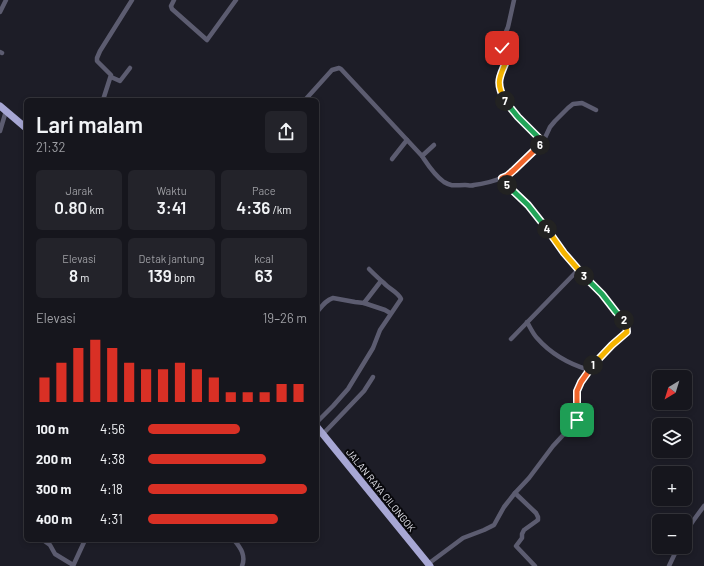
<!DOCTYPE html>
<html lang="id">
<head>
<meta charset="utf-8">
<style>
  body { margin:0; font-family:Barlow,sans-serif; background:#23232a; color:#f1f3f6; height:100vh; display:flex; flex-direction:column; font-size:15px; white-space:nowrap }
  * { box-sizing:border-box; margin:0 }
  p { font-size:13px; color:#9e9fa4 }
  .icon { flex:none; width:22px; height:22px; fill:none; stroke:currentColor; stroke-width:2; stroke-linecap:round; stroke-linejoin:round }
  .map { position:relative; flex:1; overflow:hidden }
  .side { position:absolute; left:24px; top:98px; width:295px; height:444px; display:flex; flex-direction:column; background:#16161d; border-radius:6px; box-shadow:0 2px 6px #0003,0 0 0 1px #35353b }
  .side>* { flex:none }
  .needle { width:26px; rotate:218deg }
  .fabs { position:absolute; left:652px; top:370px; display:grid; gap:8px }
  .fabs a { display:grid; place-items:center; width:40px; height:40px; border-radius:6px; background:#16161d; box-shadow:0 2px 6px #0003,0 0 0 1px #35353b; font-size:20px }
  .pin { position:absolute; display:grid; place-items:center; width:34px; height:34px; color:#fff; margin:-17px; border-radius:8px; box-shadow:0 2px 6px #0006 }
  .km { position:absolute; width:20px; height:20px; margin:-10px; border-radius:50%; background:#222; color:#fff; font-size:11px; line-height:20px; text-align:center }
  .round { display:grid; place-items:center; flex:none; width:42px; height:42px; border-radius:6px; background:#23232a }
  .overview { display:flex; align-items:center; justify-content:space-between; height:68px; padding:0 12px }
  h1 { font-size:22px; font-weight:600; line-height:30px }
  .metrics { display:grid; grid-template-columns:repeat(3,1fr); gap:6px; height:68px; padding:4px 12px }
  .metrics div { display:grid; align-content:center; border-radius:6px; background:#23232a; text-align:center }
  .metrics b { font-size:17px; font-weight:600 }
  .metrics small { font-size:11px; font-weight:400 }
  .metrics p { font-size:11px }
  .chart { height:112px; padding:8px 12px }
  .chart p { display:flex; justify-content:space-between }
  .chart svg { width:100%; height:72px; margin-top:4px; stroke:#d93025; stroke-width:6 }
  ul { padding:0 12px; list-style:none; font-size:13px }
  li { display:grid; grid-template-columns:64px 48px 1fr; align-items:center; height:30px }
  li i { height:10px; border-radius:5px; background:#d93025 }
  .map>svg:first-child { display:block }
</style>
</head>
<body>
<div class="map">
<svg width="704" height="566" viewBox="0 0 704 566">
  <rect width="100%" height="100%" fill="#1d1d27"/>
  <g fill="none" stroke-linecap="round" stroke-linejoin="round">
    <g stroke="#5c5c70" stroke-width="4.5">
      <polyline points="174,0 171,6 172,9 207,40 236,0"/>
      <path d="M514,0L508,27L502,41L501,47L506,51L508,56C505,63 501,69 499,76C494,100 529,127 543,142"/>
      <polyline points="0,12 6,0"/>
      <polyline points="0,52 2,53"/>
      <polyline points="111,77 120,81 130,68"/>
      <polyline points="103,100 111,75 97,61 97,58 100,51 132,0"/>
      <path d="M305,100L332,70L339,68L341,69L422,156C428,165 434,175 444,182C452,187 456,185 465,185C468,185 471,186 474,185C485,184 497,180 507,176L543,142L550,127L555,121L568,108L573,104L582,103L596,110"/>
      <polyline points="0,131 6,111"/>
      <polyline points="422,156 434,145"/>
      <polyline points="392,159 407,140"/>
      <polyline points="364,303 385,310 390,313"/>
      <path d="M317,312C322,306 326,300 333,298L355,302L364,303L381,281"/>
      <path d="M527,322C530,327 533,334 537,338C551,354 569,364 589,370"/>
      <polyline points="511,339 578,270"/>
      <path d="M317,422L333,406L348,389L373,348L380,330L401,299C398,292 389,289 384,283C379,279 374,274 369,269"/>
      <polyline points="323,434 364,391 373,377"/>
      <polyline points="515,493 536,513 538,517 538,520 524,530 522,534 522,538 516,546 535,566"/>
      <polyline points="685,533 693,521 704,506"/>
      <polyline points="43,540 50,545 55,554 73,565"/>
      <path d="M234,540C241,548 246,556 242,566"/>
      <polyline points="428,564 463,538 484,530 494,525 504,507 515,493 529,478 553,446 577,420 577,391 581,382 592,365 612,345 627,332 626,322 616,312 602,294 580,272 528,205 511,189 502,178"/>
      <polyline points="73,566 85,540"/>
      <polyline points="669,566 678,547"/>
    </g>
    <g stroke="#a7a7d4" stroke-width="7">
      <polyline points="0,106 26,128"/>
      <polyline points="317,427 430,566"/>
    </g>
  </g>
  <g fill="none" stroke-linecap="round" stroke-linejoin="round">
    <defs>
      <polyline id="split-1" points="577,420 577,391 581,382 593,365"/>
      <polyline id="split-2" points="593,365 612,345 627,332 626,322 624,320"/>
      <polyline id="split-3" points="584,276 602,294 616,312 624,320"/>
      <polyline id="split-4" points="547,229 564,253 584,276"/>
      <polyline id="split-5" points="507,185 528,205 547,229"/>
      <polyline id="split-6" points="507,185 502,178 507,176 514,170 540,145"/>
      <polyline id="split-7" points="505,101 518,117 543,142 540,145"/>
      <path id="split-8" d="M502,48L506,51L508,56C501,77 494,79 505,101"/>
    </defs>
    <use href="#split-1" stroke="#fff" stroke-width="8"/>
    <use href="#split-2" stroke="#fff" stroke-width="8"/>
    <use href="#split-3" stroke="#fff" stroke-width="8"/>
    <use href="#split-4" stroke="#fff" stroke-width="8"/>
    <use href="#split-5" stroke="#fff" stroke-width="8"/>
    <use href="#split-6" stroke="#fff" stroke-width="8"/>
    <use href="#split-7" stroke="#fff" stroke-width="8"/>
    <use href="#split-8" stroke="#fff" stroke-width="8"/>
    <use href="#split-1" stroke="#f0652b" stroke-width="5"/>
    <use href="#split-2" stroke="#f5b400" stroke-width="5"/>
    <use href="#split-3" stroke="#22a559" stroke-width="5"/>
    <use href="#split-4" stroke="#f5b400" stroke-width="5"/>
    <use href="#split-5" stroke="#22a559" stroke-width="5"/>
    <use href="#split-6" stroke="#f0652b" stroke-width="5"/>
    <use href="#split-7" stroke="#22a559" stroke-width="5"/>
    <use href="#split-8" stroke="#f5b400" stroke-width="5"/>
  </g>
  <g text-anchor="middle" stroke-width="4" stroke-linejoin="round" paint-order="stroke">
    <g font-size="10" fill="#ececf4" stroke="#08080c">
      <text transform="translate(381 490) rotate(51)" y="4">JALAN RAYA CILONGOK</text>
    </g>
  </g>
</svg>
<div class="fabs">
<a><svg class="needle" viewBox="-14 -14 28 28"><path d="M0-13l5 13h-10z" fill="#e53935"/><path d="M0 13l5-13h-10z" fill="#9e9fa4"/></svg></a>
<a><svg class="icon" aria-label="layers" viewBox="0 0 24 24"><path d="M12 4l9 5-9 5-9-5zM3 14l9 5 9-5"/></svg></a>
<a>+</a>
<a>−</a>
</div>
<div class="pin" style="left:577px;top:420px;background:#1e9e55"><svg class="icon" aria-label="arrive" viewBox="0 0 24 24"><path d="M6 21V4h12l-3 4 3 4H6"/></svg></div>
<div class="pin" style="left:502px;top:48px;background:#d93025"><svg class="icon" aria-label="check" viewBox="0 0 24 24"><path d="M5 12l5 5 9-10"/></svg></div>
<b class="km" style="left:593px;top:365px">1</b>
<b class="km" style="left:624px;top:320px">2</b>
<b class="km" style="left:584px;top:276px">3</b>
<b class="km" style="left:547px;top:229px">4</b>
<b class="km" style="left:507px;top:185px">5</b>
<b class="km" style="left:540px;top:145px">6</b>
<b class="km" style="left:505px;top:101px">7</b>
<section class="side">
<div class="overview"><div><h1>Lari malam</h1><p>21:32</p></div><a class="round"><svg class="icon" aria-label="share" viewBox="0 0 24 24"><path d="M12 15V3M7 8l5-5 5 5M5 13v7h14v-7"/></svg></a></div>
<div class="metrics">
<div><p>Jarak</p><b>0.80<small> km</small></b></div>
<div><p>Waktu</p><b>3:41</b></div>
<div><p>Pace</p><b>4:36<small> /km</small></b></div>
</div>
<div class="metrics">
<div><p>Elevasi</p><b>8<small> m</small></b></div>
<div><p>Detak jantung</p><b>139<small> bpm</small></b></div>
<div><p>kcal</p><b>63</b></div>
</div>
<div class="chart"><p><span>Elevasi</span>19–26 m</p>
<svg viewBox="0 0 160 44" preserveAspectRatio="none"><path d="M5 44V29M15 44V20M25 44V11M35 44V6M45 44V11M55 44V20M65 44V24M75 44V24M85 44V20M95 44V24M105 44V29M115 44V38M125 44V38M135 44V38M145 44V33M155 44V33"/></svg>
</div>
<ul>
<li><b>100 m</b>4:56<i style="width:58%"></i></li>
<li><b>200 m</b>4:38<i style="width:74%"></i></li>
<li><b>300 m</b>4:18<i style="width:100%"></i></li>
<li><b>400 m</b>4:31<i style="width:82%"></i></li>
</ul>
</section>
</div>
</body>
</html>
